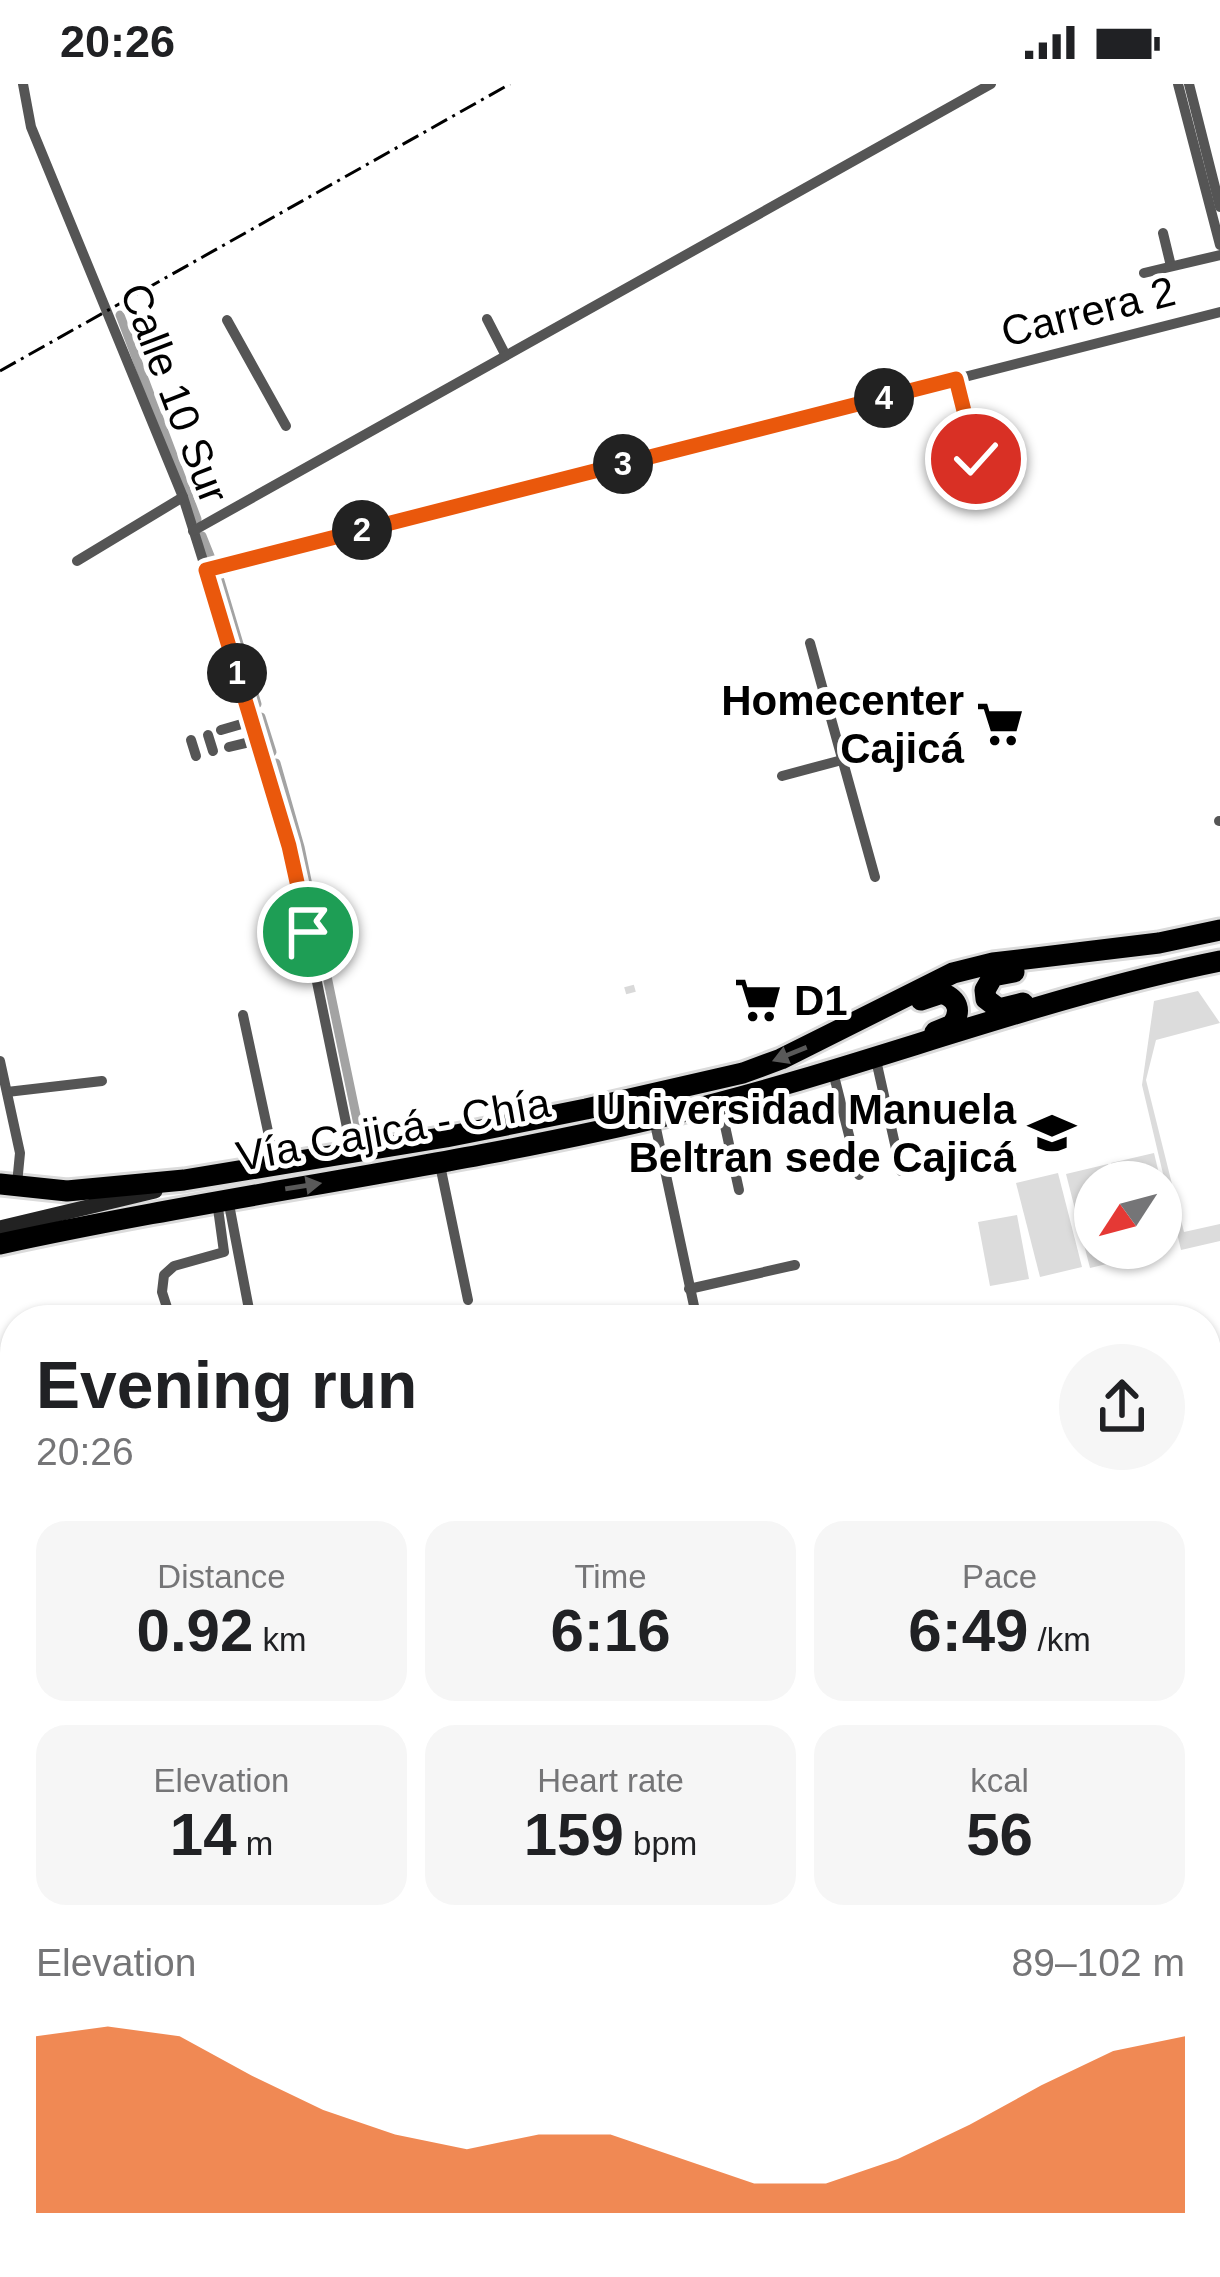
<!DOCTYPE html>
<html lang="en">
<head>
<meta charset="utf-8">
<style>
  body { margin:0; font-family:Helvetica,sans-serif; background:#f6f6f6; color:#202124; height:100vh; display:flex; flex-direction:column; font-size:45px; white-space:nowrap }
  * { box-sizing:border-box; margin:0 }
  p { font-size:39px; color:#757577 }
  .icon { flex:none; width:66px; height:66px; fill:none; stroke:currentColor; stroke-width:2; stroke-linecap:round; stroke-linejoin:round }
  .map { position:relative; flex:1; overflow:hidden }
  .panel { position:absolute; left:0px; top:1221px; width:1221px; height:972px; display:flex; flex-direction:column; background:#fff; border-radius:48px 48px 0 0; box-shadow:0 3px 9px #0004 }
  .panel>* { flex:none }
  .needle { width:78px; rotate:234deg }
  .buttons { position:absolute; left:1074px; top:1077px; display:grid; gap:24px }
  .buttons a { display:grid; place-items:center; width:108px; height:108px; border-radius:50%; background:#fff; box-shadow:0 3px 9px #0004; font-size:60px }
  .pin { position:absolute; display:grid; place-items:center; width:102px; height:102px; color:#fff; margin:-51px; border:6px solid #fff; border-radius:50%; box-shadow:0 3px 12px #0007 }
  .km { position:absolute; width:60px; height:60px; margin:-30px; border-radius:50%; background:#222; color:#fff; font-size:33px; line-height:60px; text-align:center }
  .round { display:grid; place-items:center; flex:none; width:126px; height:126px; border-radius:63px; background:#f6f6f6 }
  .headline { display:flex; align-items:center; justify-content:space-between; height:204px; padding:0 36px }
  h1 { font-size:66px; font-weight:700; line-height:90px }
  .stats { display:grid; grid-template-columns:repeat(3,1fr); gap:18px; height:204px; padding:12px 36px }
  .stats div { display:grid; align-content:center; border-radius:30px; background:#f6f6f6; text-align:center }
  .stats b { font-size:60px; font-weight:700 }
  .stats small { font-size:33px; font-weight:400 }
  .stats p { font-size:33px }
  .chart { height:336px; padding:24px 36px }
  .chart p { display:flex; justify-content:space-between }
  .chart svg { width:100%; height:216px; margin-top:12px; fill:#ea580c; opacity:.7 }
  .status { display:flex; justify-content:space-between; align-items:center; height:84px; padding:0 60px; background:#fff; direction:ltr }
  .status svg { height:33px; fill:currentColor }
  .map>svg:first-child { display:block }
</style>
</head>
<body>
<div class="status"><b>20:26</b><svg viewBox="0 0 49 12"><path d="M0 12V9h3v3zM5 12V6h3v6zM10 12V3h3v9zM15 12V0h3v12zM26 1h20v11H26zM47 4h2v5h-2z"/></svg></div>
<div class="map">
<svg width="1220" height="2193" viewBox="0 0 1220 2193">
  <rect width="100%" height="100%" fill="#fff"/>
  <g fill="#dcdcdc">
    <polygon points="1198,907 1220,939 1156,956 1146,996 1184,1148 1220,1140 1220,1157 1181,1166 1142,1001 1154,917"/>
    <polygon points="1154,1069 1161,1098 1116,1098 1111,1079"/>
    <polygon points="1108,1080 1113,1098 1095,1098 1095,1164 1130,1164 1132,1174 1090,1184 1066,1090"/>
    <polygon points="1058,1089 1082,1183 1040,1193 1016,1099"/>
    <polygon points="1017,1131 1029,1195 990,1202 978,1138"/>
    <polygon points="15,1553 15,1694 0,1696 0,1556"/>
  </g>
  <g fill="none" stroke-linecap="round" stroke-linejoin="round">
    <g stroke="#a3a3a3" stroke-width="9">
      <polyline points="120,231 197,435"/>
      <polyline points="202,452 212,477"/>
      <polyline points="218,490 257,620"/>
      <polyline points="261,633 272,668"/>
      <polyline points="276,679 300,763 361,1055"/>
    </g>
    <polyline stroke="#d9d9d9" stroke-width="10" stroke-dasharray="10 5" stroke-linecap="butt" points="629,902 631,909"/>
    <defs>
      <g id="highway">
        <polyline points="1014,888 993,892 985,906 986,915 999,925 1023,919"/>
        <path d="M921,916L942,909C958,915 962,927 952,941L935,948"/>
        <polyline points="0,1100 67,1107 184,1096 446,1053 586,1025 743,989 781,975 953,889 993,879 1159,859 1220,846"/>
        <path d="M0,1160C225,1111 454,1083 678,1029C860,985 1036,914 1220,877"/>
      </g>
    </defs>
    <use href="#highway" stroke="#dbdbdb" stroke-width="27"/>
    <g stroke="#555" stroke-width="10">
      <polyline points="23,0 31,43 183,413 206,486 289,762 352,1068"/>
      <polyline points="1178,0 1220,161"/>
      <polyline points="1189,0 1220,123"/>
      <polyline points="1163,149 1171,182"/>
      <polyline points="1144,189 1220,171"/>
      <polyline points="487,235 505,270"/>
      <polyline points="227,236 286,342"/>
      <polyline points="956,295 976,375"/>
      <polyline points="193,447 991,0"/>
      <polyline points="77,477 183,413"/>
      <polyline points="206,486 1220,228"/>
      <polyline points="810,559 875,793"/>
      <polyline points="221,646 252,637"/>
      <polyline points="208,651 213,667"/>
      <polyline points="191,656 196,672"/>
      <polyline points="229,663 258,656"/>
      <polyline points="782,692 842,676"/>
      <polyline points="1219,737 1220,737"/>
      <polyline points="243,931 275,1080"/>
      <polyline points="876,976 901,1087"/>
      <polyline points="0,977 20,1069 17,1100"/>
      <polyline points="833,988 859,1091"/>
      <polyline points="7,1008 102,997"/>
      <polyline points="720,1019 739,1106"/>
      <polyline points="654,1035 697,1236"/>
      <polyline points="440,1081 468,1216"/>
      <polyline points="228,1115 251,1236"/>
      <polyline points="689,1205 795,1181"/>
      <polyline points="171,1236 162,1208 164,1191 174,1182 224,1168 217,1117"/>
      <polyline points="1206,2054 1211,2052"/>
      <polyline points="675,2178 680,2193"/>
      <polyline points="783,2178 786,2193"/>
      <polyline points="1027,2178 1030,2193"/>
      <polyline points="0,2189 10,2193"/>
    </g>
    <g stroke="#222" stroke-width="15">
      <polyline points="0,1144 155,1107"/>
      <polyline points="1206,1759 1220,1755"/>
      <polyline points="0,1887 15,1891"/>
    </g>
    <use href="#highway" stroke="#000" stroke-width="21"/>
    <polyline stroke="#000" stroke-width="3" stroke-dasharray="18 6 3 6" stroke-linecap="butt" points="0,287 510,0"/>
  </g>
  <defs><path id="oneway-solid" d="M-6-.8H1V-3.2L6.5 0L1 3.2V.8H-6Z" transform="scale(3)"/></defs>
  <g fill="#595959">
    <use href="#oneway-solid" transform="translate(790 970) rotate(158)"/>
    <use href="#oneway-solid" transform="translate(303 1102) rotate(-9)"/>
  </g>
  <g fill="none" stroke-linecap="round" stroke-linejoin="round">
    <defs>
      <polyline id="route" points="308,848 289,762 206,486 956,295 976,375"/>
    </defs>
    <use href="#route" stroke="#fff" stroke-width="24"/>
    <use href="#route" stroke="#ea580c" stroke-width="15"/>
  </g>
  <defs>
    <symbol id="supermarket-bare" viewBox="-9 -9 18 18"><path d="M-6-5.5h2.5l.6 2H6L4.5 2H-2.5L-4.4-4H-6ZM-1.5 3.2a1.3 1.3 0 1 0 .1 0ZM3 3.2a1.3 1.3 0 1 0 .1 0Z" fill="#000" stroke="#fff" stroke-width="2.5" paint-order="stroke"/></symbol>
    <symbol id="university-bare" viewBox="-9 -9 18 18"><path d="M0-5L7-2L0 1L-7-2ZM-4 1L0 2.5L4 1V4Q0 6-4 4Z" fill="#000" stroke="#fff" stroke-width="2.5" paint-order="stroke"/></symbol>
  </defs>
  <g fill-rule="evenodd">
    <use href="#supermarket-bare" x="967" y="607" width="66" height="66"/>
    <use href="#supermarket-bare" x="725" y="883" width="66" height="66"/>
    <use href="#university-bare" x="1019" y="1016" width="66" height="66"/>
  </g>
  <g text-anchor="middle" stroke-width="10" stroke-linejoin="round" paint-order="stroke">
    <g font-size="42" fill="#000" stroke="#fff">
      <text transform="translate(1088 227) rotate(-14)" y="15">Carrera 2</text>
      <text transform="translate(175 309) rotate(69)" y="15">Calle 10 Sur</text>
      <text transform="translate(393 1045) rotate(-10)" y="15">Vía Cajicá - Chía</text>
    </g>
    <g font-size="42" font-weight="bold" fill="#000" stroke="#fff" text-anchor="end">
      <text x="964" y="631">Homecenter<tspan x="964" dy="48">Cajicá</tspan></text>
      <text x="794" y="931" text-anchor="start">D1</text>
      <text x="1016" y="1040">Universidad Manuela<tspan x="1016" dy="48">Beltran sede Cajicá</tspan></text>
    </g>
  </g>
</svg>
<div class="buttons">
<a><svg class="needle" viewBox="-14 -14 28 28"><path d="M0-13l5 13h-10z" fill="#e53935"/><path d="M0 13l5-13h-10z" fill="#757577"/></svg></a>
</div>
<div class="pin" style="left:308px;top:848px;background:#1e9e55"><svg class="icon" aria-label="arrive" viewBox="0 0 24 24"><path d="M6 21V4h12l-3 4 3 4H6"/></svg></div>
<div class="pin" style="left:976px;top:375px;background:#d93025"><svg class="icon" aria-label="check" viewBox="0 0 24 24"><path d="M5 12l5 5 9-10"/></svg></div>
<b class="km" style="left:237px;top:589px">1</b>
<b class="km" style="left:362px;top:446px">2</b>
<b class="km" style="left:623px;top:380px">3</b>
<b class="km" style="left:884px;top:314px">4</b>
<section class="panel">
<div class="headline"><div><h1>Evening run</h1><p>20:26</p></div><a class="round"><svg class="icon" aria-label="share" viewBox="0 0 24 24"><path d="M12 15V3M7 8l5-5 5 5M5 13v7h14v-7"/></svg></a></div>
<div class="stats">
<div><p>Distance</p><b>0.92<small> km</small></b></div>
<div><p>Time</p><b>6:16</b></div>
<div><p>Pace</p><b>6:49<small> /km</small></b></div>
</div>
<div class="stats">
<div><p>Elevation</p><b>14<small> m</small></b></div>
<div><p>Heart rate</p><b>159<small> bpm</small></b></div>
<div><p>kcal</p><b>56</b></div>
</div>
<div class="chart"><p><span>Elevation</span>89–102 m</p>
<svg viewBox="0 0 160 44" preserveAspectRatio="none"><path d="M0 44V8L10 6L20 8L30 16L40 23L50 28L60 31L70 28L80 28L90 33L100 38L110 38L120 33L130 26L140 18L150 11L160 8V44z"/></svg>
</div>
</section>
</div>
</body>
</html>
